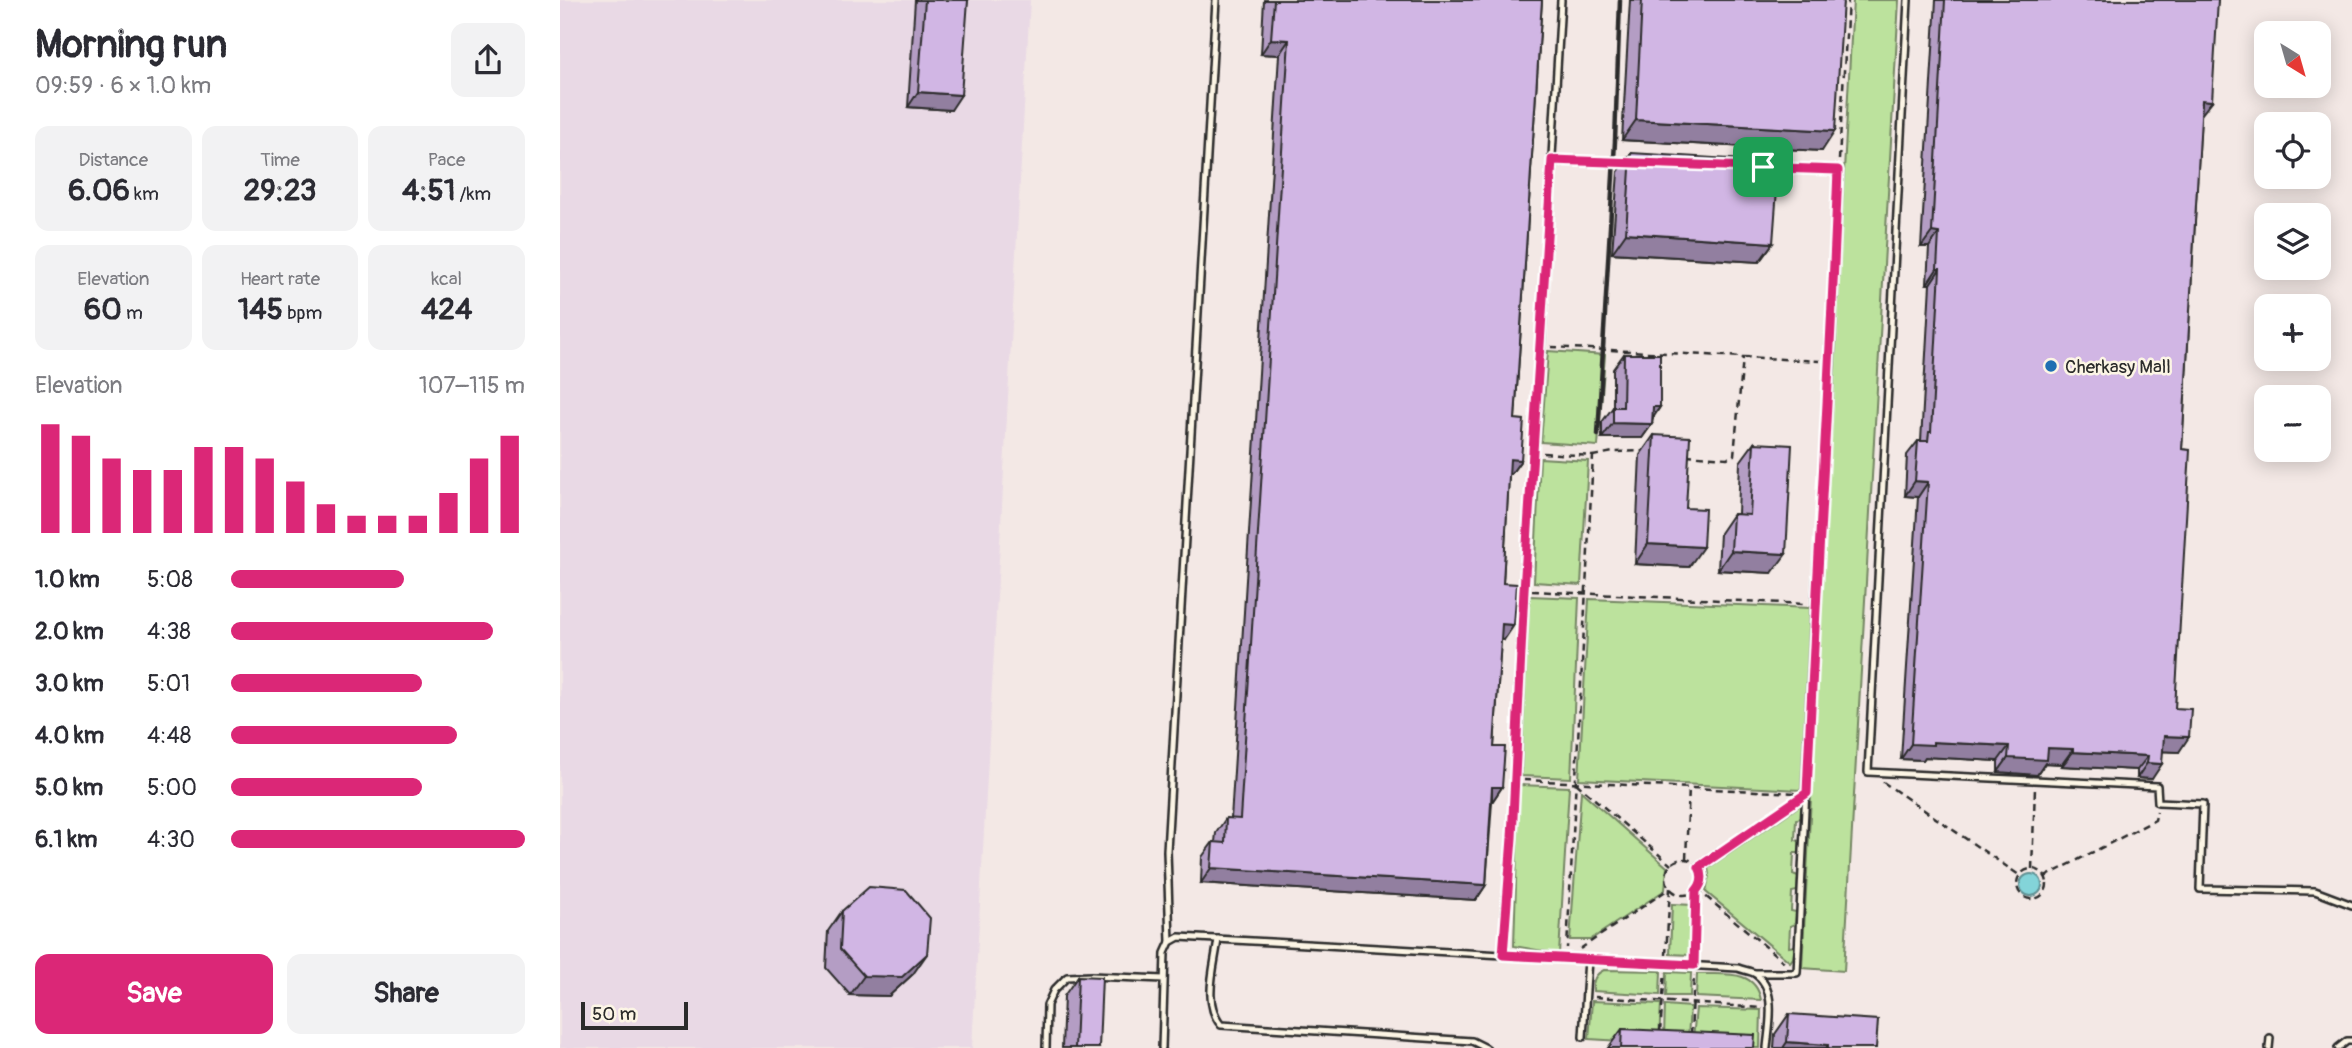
<!DOCTYPE html>
<html lang="en">
<head>
<meta charset="utf-8">
<style>
  body { margin:0; font-family:Pangolin,sans-serif; background:#f2f2f3; color:#2b2b33; height:100vh; display:flex; flex-direction:column; font-size:26px; white-space:nowrap }
  * { box-sizing:border-box; margin:0 }
  p { font-size:23px; color:#7c7c81 }
  .icon { flex:none; width:38px; height:38px; fill:none; stroke:currentColor; stroke-width:2; stroke-linecap:round; stroke-linejoin:round }
  .map { position:relative; flex:1; overflow:hidden }
  .panel { display:flex; flex-direction:column; background:#fff; width:560px }
  .panel>* { flex:none }
  .needle { width:46px; rotate:143deg }
  .buttons { position:absolute; left:1694px; top:21px; display:grid; gap:14px }
  .buttons a { display:grid; place-items:center; width:77px; height:77px; border-radius:14px; background:#fff; box-shadow:0 4px 18px #0003; font-size:35px }
  .scale { position:absolute; left:21px; bottom:18px; width:107px; box-sizing:border-box; padding-left:7px; border:4px solid #2b2b2b; border-top:0; font-size:19px; line-height:24px; white-space:nowrap; color:#2b2b2b; -webkit-text-stroke:5px #fcf5e5; paint-order:stroke }
  .pin { position:absolute; display:grid; place-items:center; width:60px; height:60px; color:#fff; margin:-30px; border-radius:14px; box-shadow:0 4px 10px #0006 }
  .round { display:grid; place-items:center; flex:none; width:74px; height:74px; border-radius:14px; background:#f2f2f3 }
  .overview { display:flex; align-items:center; justify-content:space-between; height:119px; padding:0 35px }
  h1 { font-size:38px; font-weight:800; line-height:52px }
  .figures { display:grid; grid-template-columns:repeat(3,1fr); gap:10px; height:119px; padding:7px 35px }
  .figures div { display:grid; align-content:center; border-radius:14px; background:#f2f2f3; text-align:center }
  .figures b { font-size:30px; font-weight:800 }
  .figures small { font-size:19px; font-weight:400 }
  .figures p { font-size:19px }
  .chart { height:196px; padding:14px 35px }
  .chart p { display:flex; justify-content:space-between }
  .chart svg { width:100%; height:126px; margin-top:7px; stroke:#db2777; stroke-width:6 }
  .cta { display:flex; gap:14px; margin-top:auto; padding:14px 35px }
  .cta a { flex:1; height:80px; border-radius:14px; background:#db2777; color:#fff; font-size:28px; font-weight:800; line-height:80px; text-align:center }
  .cta a+a { background:#f2f2f3; color:#2b2b33 }
  ul { padding:0 35px; list-style:none; font-size:23px }
  li { display:grid; grid-template-columns:112px 84px 1fr; align-items:center; height:52px }
  li i { height:18px; border-radius:9px; background:#db2777 }
  main { display:flex; flex:1; min-height:0 }
  .map>svg:first-child { display:block }
</style>
</head>
<body>
<main>
<section class="panel">
<div class="overview"><div><h1>Morning run</h1><p>09:59 · 6 × 1.0 km</p></div><a class="round"><svg class="icon" aria-label="share" viewBox="0 0 24 24"><path d="M12 15V3M7 8l5-5 5 5M5 13v7h14v-7"/></svg></a></div>
<div class="figures">
<div><p>Distance</p><b>6.06<small> km</small></b></div>
<div><p>Time</p><b>29:23</b></div>
<div><p>Pace</p><b>4:51<small> /km</small></b></div>
</div>
<div class="figures">
<div><p>Elevation</p><b>60<small> m</small></b></div>
<div><p>Heart rate</p><b>145<small> bpm</small></b></div>
<div><p>kcal</p><b>424</b></div>
</div>
<div class="chart"><p><span>Elevation</span>107–115 m</p>
<svg viewBox="0 0 160 44" preserveAspectRatio="none"><path d="M5 44V6M15 44V10M25 44V18M35 44V22M45 44V22M55 44V14M65 44V14M75 44V18M85 44V26M95 44V34M105 44V38M115 44V38M125 44V38M135 44V30M145 44V18M155 44V10"/></svg>
</div>
<ul>
<li><b>1.0 km</b>5:08<i style="width:59%"></i></li>
<li><b>2.0 km</b>4:38<i style="width:89%"></i></li>
<li><b>3.0 km</b>5:01<i style="width:65%"></i></li>
<li><b>4.0 km</b>4:48<i style="width:77%"></i></li>
<li><b>5.0 km</b>5:00<i style="width:65%"></i></li>
<li><b>6.1 km</b>4:30<i style="width:100%"></i></li>
</ul>
<div class="cta"><a>Save</a><a>Share</a></div>
</section>
<div class="map">
<svg width="1792" height="1048" viewBox="0 0 1792 1048">
  <rect width="100%" height="100%" fill="#f3e8e5"/>
  <filter id="ink" filterUnits="userSpaceOnUse"><feTurbulence type="fractalNoise" baseFrequency=".0143" numOctaves="2"/><feDisplacementMap in="SourceGraphic" scale="14" xChannelSelector="R" yChannelSelector="G"/><feConvolveMatrix kernelMatrix="1 2 1 2 8 2 1 2 1" color-interpolation-filters="sRGB"/></filter>
  <g filter="url(#ink)">
    <polygon fill="#e9d9e5" points="0,0 470,0 412,1048 0,1048"/>
    <g fill="#bce29d" stroke="#748664" stroke-width="2">
      <polygon points="1293,0 1339,0 1284,971 1242,968"/>
      <polygon points="988,351 1045,355 1038,446 981,442"/>
      <polygon points="980,458 1028,461 1021,585 974,582"/>
      <polygon points="969,596 1019,598 1011,778 961,776"/>
      <polygon points="1029,599 1250,608 1241,790 1019,779"/>
      <polygon points="959,785 1009,787 999,954 954,946"/>
      <polygon points="1021,791 1107,867 1105,890 1030,940 1010,940"/>
      <polygon points="1242,804 1242,818 1236,819 1235,840 1240,841 1239,853 1234,853 1233,874 1238,876 1237,891 1232,892 1231,911 1236,912 1235,924 1230,926 1229,947 1235,946 1233,958 1230,962 1146,892 1149,875 1148,868"/>
      <polygon points="1112,904 1133,905 1130,955 1110,954"/>
      <path d="M1044,970L1101,971L1100,995L1033,991C1032,981 1035,974 1044,970Z"/>
      <polygon points="1107,972 1131,973 1130,996 1106,996"/>
      <path d="M1137,974C1163,975 1195,968 1201,1000L1136,997Z"/>
      <polygon points="1032,1001 1101,1004 1099,1039 1078,1042 1029,1039"/>
      <polygon points="1105,1005 1130,1007 1128,1038 1104,1037"/>
      <polygon points="1136,1008 1201,1010 1200,1048 1180,1048 1133,1039"/>
    </g>
    <circle fill="#83d4d9" stroke="#609093" stroke-width="2" cx="1471" cy="885" r="11"/>
    <g fill="none" stroke-linecap="round" stroke-linejoin="round">
      <defs>
        <g id="service">
          <polyline points="1348,0 1308,772 1597,786 1598,802 1643,804 1640,889 1755,891 1792,905"/>
          <polyline points="992,160 1069,163"/>
          <path d="M658,939C655,966 642,1003 661,1025L912,1041L926,1048"/>
          <polyline points="610,942 607,851 656,0"/>
          <polyline points="943,955 952,838 964,590 981,347 1001,0"/>
          <polyline points="1194,973 1237,973 1255,605 1271,361 1278,170 1212,168"/>
          <polyline points="1023,1037 1028,959"/>
          <polyline points="486,1048 487,1005 494,990 507,977 531,976 604,979"/>
          <path d="M602,1048L605,953L610,942L619,937L1178,968C1183,970 1190,971 1194,973C1218,988 1209,1025 1207,1048"/>
          <polyline points="1709,1048 1710,1038"/>
          <polyline points="1778,1048 1787,1041 1792,1041"/>
        </g>
      </defs>
      <use href="#service" stroke="#2b2b2b" stroke-width="10"/>
      <g stroke="#2b2b2b" stroke-width="2.5" stroke-dasharray="7 5" stroke-linecap="butt">
        <polyline points="1279,160 1288,0"/>
        <polyline points="991,347 1260,361"/>
        <polyline points="983,453 1033,456 1007,948"/>
        <polyline points="1126,455 1167,458 1174,455 1183,357"/>
        <polyline points="1033,456 1053,452 1086,451"/>
        <polyline points="972,591 1245,604"/>
        <polyline points="964,780 1237,793"/>
        <polyline points="1323,782 1459,875"/>
        <polyline points="1016,783 1111,865"/>
        <polyline points="1126,859 1129,787"/>
        <circle cx="1124" cy="877" r="18"/>
        <polyline points="1139,867 1234,802"/>
        <circle cx="1472" cy="884" r="15"/>
        <polyline points="1472,869 1475,788"/>
        <polyline points="1485,877 1595,820 1597,811"/>
        <polyline points="1137,889 1224,962"/>
        <polyline points="1020,949 1110,888"/>
        <polyline points="1106,955 1110,888"/>
        <polyline points="1134,958 1136,891"/>
        <polyline points="1035,997 1203,1008"/>
        <polyline points="1100,1032 1105,972"/>
        <polyline points="1131,1035 1134,975"/>
      </g>
      <use href="#service" stroke="#fcf5e5" stroke-width="5"/>
      <polyline stroke="#2b2b2b" stroke-width="4.5" points="1038,435 1055,141 1060,0"/>
    </g>
    <g fill="#b49dc4" stroke="#2b2b2b" stroke-width="2">
      <polygon points="355,0 408,0 391,110 348,107"/>
      <polygon points="704,0 982,0 955,419 961,460 951,474 949,474 943,583 944,640 941,639 934,747 942,787 932,802 926,885 916,900 641,883 642,857 653,842 655,842 656,833 666,818 671,819 719,55 701,54"/>
      <polygon points="1070,0 1283,0 1262,151 1062,140"/>
      <polygon points="1376,0 1658,0 1641,115 1622,449 1615,708 1619,752 1603,751 1592,779 1577,778 1577,770 1502,766 1502,764 1485,763 1477,775 1438,772 1438,761 1365,757 1363,760 1341,759 1358,497 1345,496 1347,455 1358,441 1361,441 1370,284 1367,284 1369,247 1361,247"/>
      <polygon points="1071,153 1213,243 1199,262 1052,253 1058,172"/>
      <polygon points="1064,354 1100,407 1093,418 1092,424 1082,438 1042,438 1042,422 1053,407 1053,369"/>
      <polygon points="1094,435 1126,508 1129,567 1075,564 1080,455"/>
      <polygon points="1194,443 1212,573 1158,570 1160,533 1173,514 1178,514 1180,462"/>
      <polygon points="282,911 353,974 329,996 290,995 266,968 268,931"/>
      <polygon points="518,976 539,1048 502,1048 504,996"/>
      <polygon points="1229,1014 1316,1048 1214,1048 1215,1034"/>
      <polygon points="1062,1029 1194,1048 1048,1048"/>
    </g>
    <g fill="#927fa0" stroke="#2b2b2b" stroke-width="2">
      <polygon points="711,39 729,40 719,55 701,54"/>
      <polygon points="358,92 401,95 391,110 348,107"/>
      <polygon points="1642,100 1652,101 1641,115"/>
      <polygon points="1076,120 1275,131 1262,151 1062,140"/>
      <polygon points="1372,232 1379,233 1369,247 1361,247"/>
      <polygon points="1066,233 1213,243 1199,262 1052,253"/>
      <polygon points="1377,269 1380,269 1370,284 1367,284"/>
      <polygon points="1093,407 1100,407 1089,422"/>
      <polygon points="1053,423 1092,424 1082,438 1042,438"/>
      <polygon points="950,459 961,460 951,474 940,474"/>
      <polygon points="1355,481 1368,482 1358,497 1345,496"/>
      <polygon points="1088,544 1143,547 1129,567 1075,564"/>
      <polygon points="1171,551 1226,554 1212,573 1158,570"/>
      <polygon points="942,624 954,625 944,640 931,639"/>
      <polygon points="1604,736 1629,737 1619,752 1593,751"/>
      <polygon points="1373,742 1449,746 1438,761 1365,757 1363,760 1341,759 1351,744"/>
      <polygon points="1488,748 1513,749 1502,764 1485,763 1477,775 1438,772 1448,758"/>
      <polygon points="1513,752 1588,756 1577,770 1502,766"/>
      <polygon points="1587,763 1602,764 1592,779 1577,778"/>
      <polygon points="932,787 942,787 932,802"/>
      <polygon points="651,868 926,885 916,900 641,883"/>
      <polygon points="367,954 353,974 329,996 290,995 304,976"/>
      <polygon points="1227,1042 1268,1045 1266,1048 1223,1048"/>
    </g>
    <g fill="#d1b6e4" stroke="#2b2b2b" stroke-width="2">
      <polygon points="365,0 408,0 401,95 358,92"/>
      <polygon points="714,0 982,0 955,419 964,420 961,460 950,459 943,583 957,584 954,625 942,624 934,747 945,747 942,787 932,787 926,885 651,868 653,842 665,843 666,818 680,819 729,40 711,39"/>
      <polygon points="1082,0 1283,0 1275,131 1076,120"/>
      <polygon points="1385,0 1658,0 1652,101 1642,100 1622,449 1630,450 1615,708 1631,709 1629,737 1604,736 1602,764 1587,763 1588,756 1513,752 1513,749 1488,748 1487,760 1448,758 1449,746 1373,742 1373,745 1351,744 1368,482 1355,481 1358,441 1368,441 1369,432 1371,432 1380,269 1377,269 1379,233 1372,232"/>
      <polygon points="1071,153 1219,162 1213,243 1066,233"/>
      <polygon points="1064,354 1100,354 1100,407 1093,407 1092,424 1053,423 1053,407 1063,407"/>
      <polygon points="1094,435 1130,437 1126,508 1145,509 1143,547 1088,544"/>
      <polygon points="1194,443 1232,445 1226,554 1171,551 1173,514 1190,515"/>
      <polygon points="309,887 346,890 370,918 367,954 342,977 304,976 280,949 282,911"/>
      <polygon points="518,976 542,977 539,1048 515,1048"/>
      <polygon points="1229,1014 1318,1020 1316,1048 1268,1048 1268,1045 1227,1042"/>
      <polygon points="1062,1029 1195,1035 1194,1048 1061,1048"/>
    </g>
  </g>
  <g fill="none" stroke-linecap="round" stroke-linejoin="round" filter="url(#ink)">
    <defs>
      <path id="route" d="M992,160L1278,170C1270,378 1256,585 1247,793L1139,867C1144,876 1142,884 1136,891L1134,965L943,955L952,838L964,590Z"/>
    </defs>
    <use href="#route" stroke="#fff" stroke-width="14"/>
    <use href="#route" stroke="#db2777" stroke-width="9"/>
  </g>
  <circle fill="#1f6fb2" stroke="#fcf5e5" stroke-width="2.5" cx="1491" cy="366" r="7"/>
  <g text-anchor="middle" stroke-width="5" stroke-linejoin="round" paint-order="stroke">
    <g font-size="19" fill="#2b2b2b" stroke="#fcf5e5" text-anchor="start">
      <text x="1505" y="373">Cherkasy Mall</text>
    </g>
  </g>
</svg>
<div class="buttons">
<a><svg class="needle" viewBox="-14 -14 28 28"><path d="M0-13l5 13h-10z" fill="#e53935"/><path d="M0 13l5-13h-10z" fill="#7c7c81"/></svg></a>
<a><svg class="icon" aria-label="locate" viewBox="0 0 24 24"><circle cx="12" cy="12" r="6"/><path d="M12 2v4M12 18v4M2 12h4M18 12h4"/></svg></a>
<a><svg class="icon" aria-label="layers" viewBox="0 0 24 24"><path d="M12 4l9 5-9 5-9-5zM3 14l9 5 9-5"/></svg></a>
<a>+</a>
<a>−</a>
</div>
<div class="scale">50 m</div>
<div class="pin" style="left:1203px;top:167px;background:#1e9e55"><svg class="icon" aria-label="arrive" viewBox="0 0 24 24"><path d="M6 21V4h12l-3 4 3 4H6"/></svg></div>
</div>
</main>
</body>
</html>
